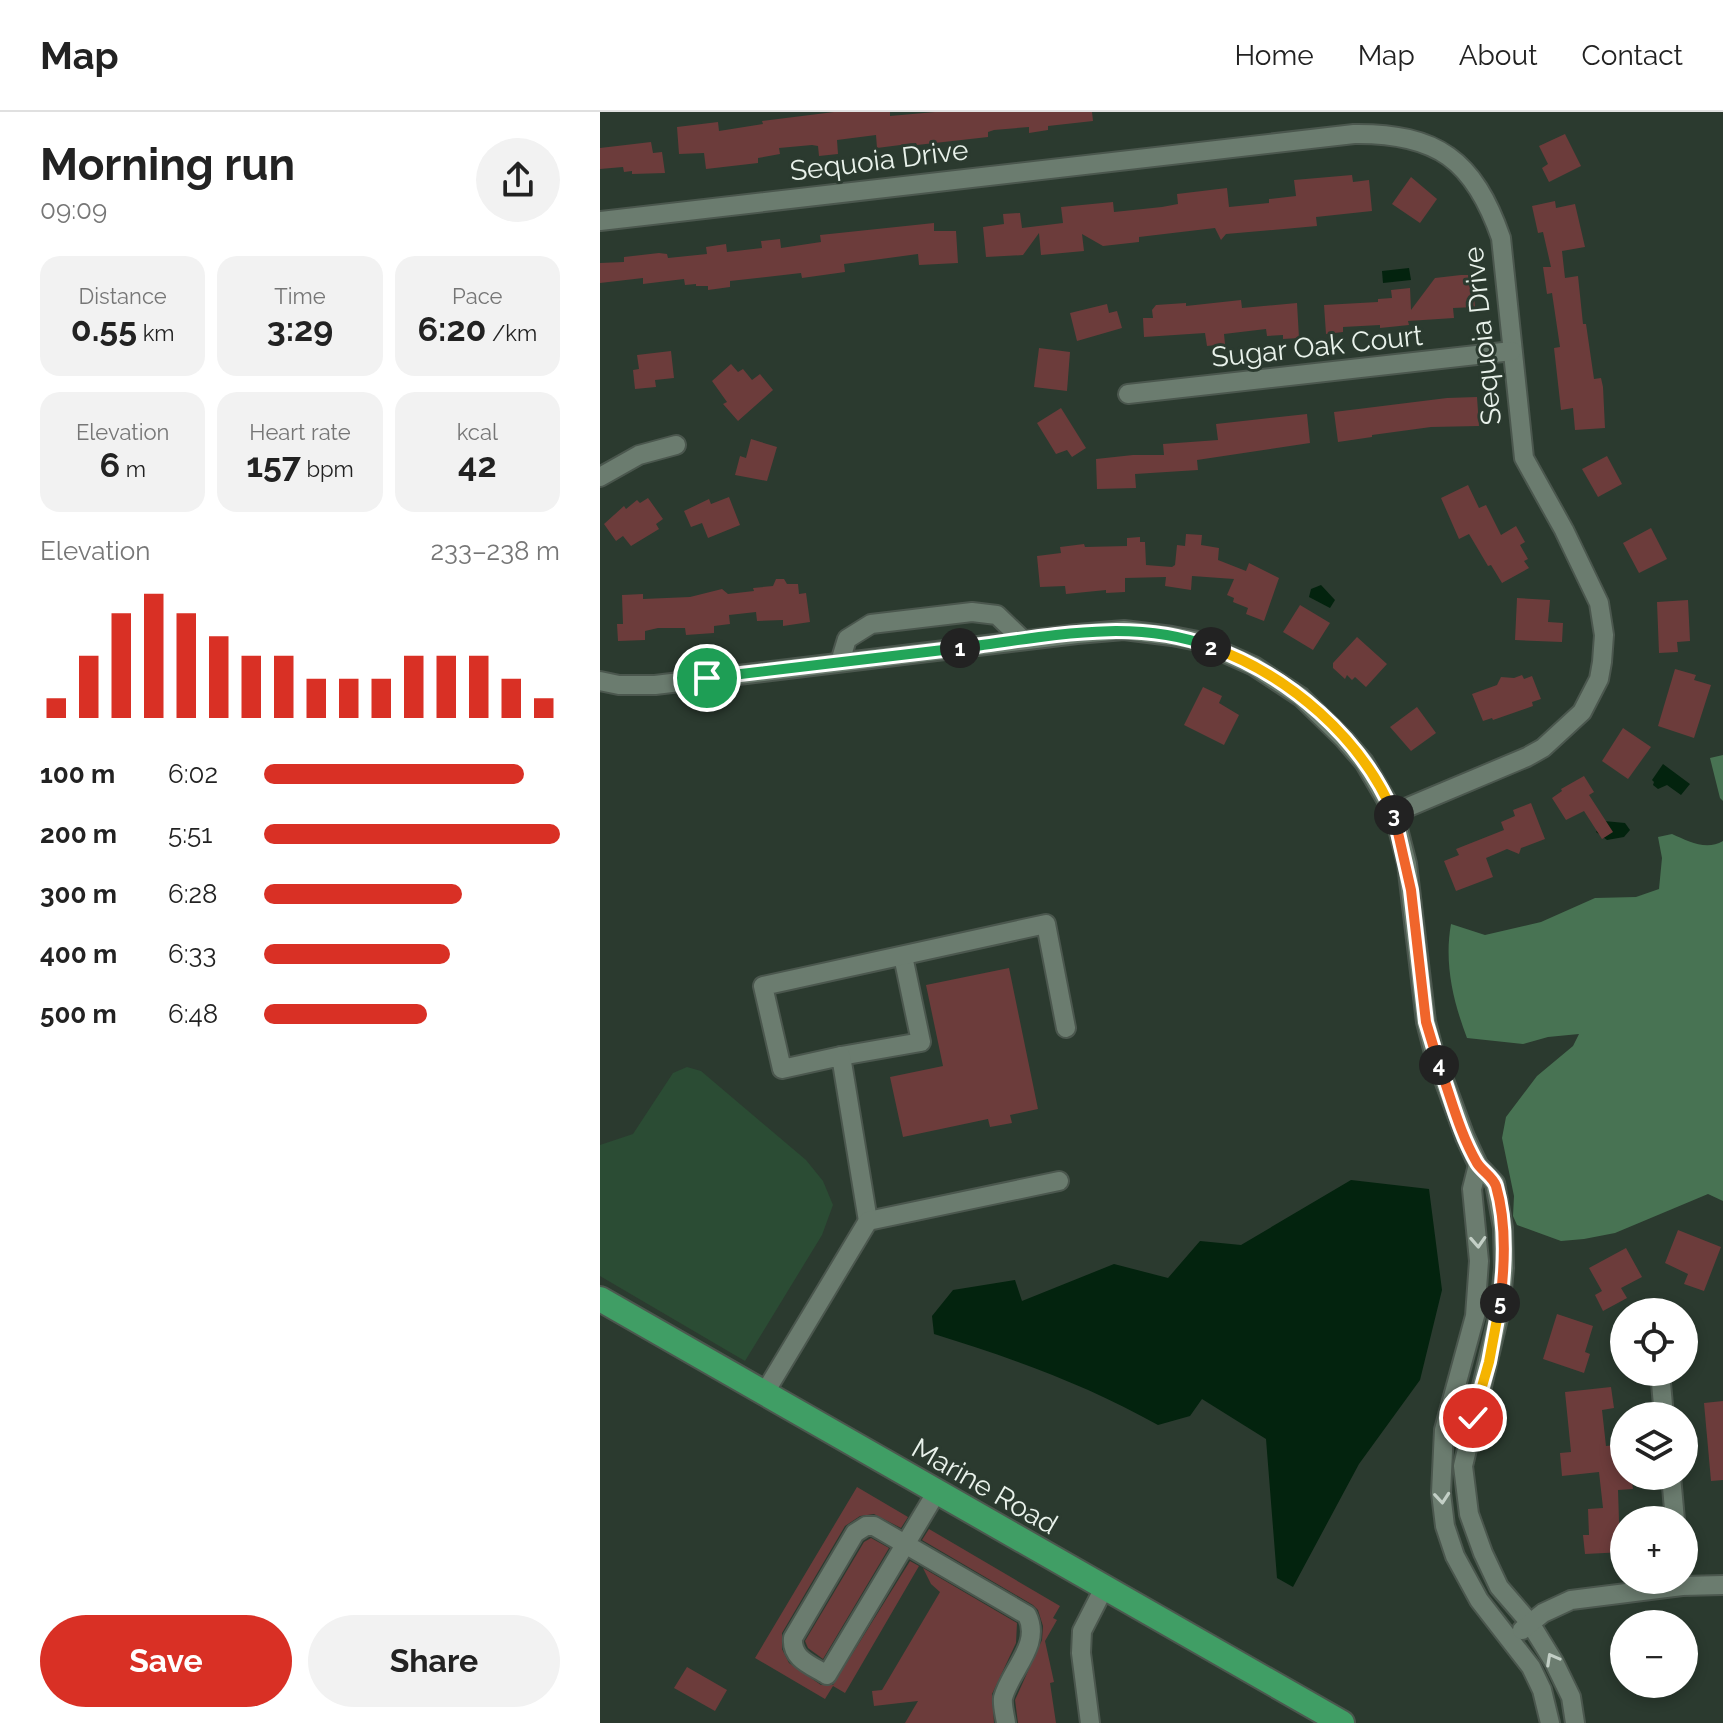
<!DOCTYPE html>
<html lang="en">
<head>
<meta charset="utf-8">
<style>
  body { margin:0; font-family:Raleway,sans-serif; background:#f2f2f2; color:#222; height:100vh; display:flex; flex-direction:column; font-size:30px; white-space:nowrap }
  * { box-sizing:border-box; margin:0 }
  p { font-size:26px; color:#767676 }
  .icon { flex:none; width:44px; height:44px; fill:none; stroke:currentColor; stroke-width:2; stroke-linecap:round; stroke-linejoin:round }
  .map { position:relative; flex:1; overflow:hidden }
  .panel { display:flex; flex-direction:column; background:#fff; width:600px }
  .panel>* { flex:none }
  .controls { position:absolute; left:1010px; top:1186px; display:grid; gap:16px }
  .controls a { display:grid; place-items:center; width:88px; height:88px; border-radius:50%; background:#fff; box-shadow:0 4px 12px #0003; font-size:40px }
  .pin { position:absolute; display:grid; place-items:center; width:68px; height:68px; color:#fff; margin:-34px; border:4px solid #fff; border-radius:50%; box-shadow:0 2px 8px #0007 }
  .km { position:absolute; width:40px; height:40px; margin:-20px; border-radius:50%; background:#222; color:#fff; font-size:22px; line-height:40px; text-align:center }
  .round { display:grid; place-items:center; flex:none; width:84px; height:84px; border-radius:42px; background:#f2f2f2 }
  .head { display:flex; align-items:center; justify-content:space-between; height:136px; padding:0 40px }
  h1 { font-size:44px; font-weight:700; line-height:60px }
  .metrics { display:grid; grid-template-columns:repeat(3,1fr); gap:12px; height:136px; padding:8px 40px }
  .metrics div { display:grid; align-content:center; border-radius:20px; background:#f2f2f2; text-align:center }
  .metrics b { font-size:34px; font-weight:700 }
  .metrics small { font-size:22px; font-weight:400 }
  .metrics p { font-size:22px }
  .chart { height:224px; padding:16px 40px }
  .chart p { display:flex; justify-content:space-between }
  .chart svg { width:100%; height:144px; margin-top:8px; stroke:#d93025; stroke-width:6 }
  .action { display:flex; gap:16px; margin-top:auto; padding:16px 40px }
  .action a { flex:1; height:92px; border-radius:48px; background:#d93025; color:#fff; font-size:32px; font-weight:700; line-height:92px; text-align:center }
  .action a+a { background:#f2f2f2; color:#222 }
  ul { padding:0 40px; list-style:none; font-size:26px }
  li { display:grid; grid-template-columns:128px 96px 1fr; align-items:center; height:60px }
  li i { height:20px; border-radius:10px; background:#d93025 }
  header { display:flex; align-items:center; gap:48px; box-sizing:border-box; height:112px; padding:0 40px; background:#fff; border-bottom:2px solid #e0e0e0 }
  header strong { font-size:38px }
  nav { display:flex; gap:44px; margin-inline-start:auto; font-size:28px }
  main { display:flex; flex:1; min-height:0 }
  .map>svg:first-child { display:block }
</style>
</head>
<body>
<header>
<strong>Map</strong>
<nav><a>Home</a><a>Map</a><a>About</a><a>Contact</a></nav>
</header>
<main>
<section class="panel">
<div class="head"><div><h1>Morning run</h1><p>09:09</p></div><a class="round"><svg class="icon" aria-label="share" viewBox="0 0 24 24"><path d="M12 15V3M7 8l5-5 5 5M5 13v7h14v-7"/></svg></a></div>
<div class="metrics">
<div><p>Distance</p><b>0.55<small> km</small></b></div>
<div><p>Time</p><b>3:29</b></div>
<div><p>Pace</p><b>6:20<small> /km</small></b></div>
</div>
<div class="metrics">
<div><p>Elevation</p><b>6<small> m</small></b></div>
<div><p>Heart rate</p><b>157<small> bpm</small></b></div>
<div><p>kcal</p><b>42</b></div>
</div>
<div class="chart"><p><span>Elevation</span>233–238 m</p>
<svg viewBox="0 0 160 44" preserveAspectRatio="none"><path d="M5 44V38M15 44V25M25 44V12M35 44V6M45 44V12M55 44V19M65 44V25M75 44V25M85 44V32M95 44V32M105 44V32M115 44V25M125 44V25M135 44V25M145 44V32M155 44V38"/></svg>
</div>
<ul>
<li><b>100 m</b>6:02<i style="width:88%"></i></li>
<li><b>200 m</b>5:51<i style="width:100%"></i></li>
<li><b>300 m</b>6:28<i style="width:67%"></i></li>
<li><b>400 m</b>6:33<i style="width:63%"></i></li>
<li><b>500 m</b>6:48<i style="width:55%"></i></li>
</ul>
<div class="action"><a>Save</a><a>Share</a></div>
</section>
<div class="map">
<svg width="1123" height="1611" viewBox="0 0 1123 1611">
  <rect width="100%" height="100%" fill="#2b3a2f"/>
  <polygon fill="#2b4c34" points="87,955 101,959 206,1048 223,1069 233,1093 222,1123 145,1249 0,1164 0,1033 33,1022 73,961"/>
  <g fill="#487353">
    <polygon points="1123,643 1123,689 1120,686 1110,646"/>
    <path d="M1072,722C1088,729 1106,739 1123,729V1089L1108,1082L1015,1121L984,1127L961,1129L917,1113L913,1104L914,1084L902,1026L906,1005L937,964L973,934L979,922L948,925L923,932L867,926C853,889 844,851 851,812L885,823L941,810L995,786L1036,785L1059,777L1062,746L1058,725Z"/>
  </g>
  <g fill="#03230e">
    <polygon points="809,156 811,168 783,171 782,159"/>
    <polygon points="721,473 735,488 730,496 709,485 711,477"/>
    <polygon points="1063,652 1090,672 1081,683 1067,673 1058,677 1053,673 1054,670 1052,668"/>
    <polygon points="1004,709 1025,711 1030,718 1024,725 1007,728 996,720"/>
    <path d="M751,1068L829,1077L842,1178L820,1268L759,1352L693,1475L677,1466L666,1327L602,1287L590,1304L558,1313C487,1273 412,1246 334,1222L332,1204L353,1178L415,1168L422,1189L514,1152L568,1166L600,1129L641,1133Z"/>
  </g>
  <g fill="#6c3c3b">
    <polygon points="234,0 290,0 290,4 335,0 492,0 493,9 448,14 448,18 429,21 429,15 394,18 388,20 388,25 317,33 316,31 277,36 276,23 237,28 238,42 219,44 218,34 212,33 179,36 180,42 158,46 158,51 106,57 104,41 79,42 77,15 118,10 119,19 163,12 162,9"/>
    <polygon points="965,22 981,54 949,70 942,56 948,52 939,34"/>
    <polygon points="51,30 53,41 62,40 65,61 32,62 32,59 24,60 23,55 0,57 0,36"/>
    <polygon points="752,63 753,70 769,68 772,99 716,105 717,114 626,122 621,128 615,116 539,125 539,130 503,134 482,122 484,139 441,143 439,121 423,143 386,145 383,115 404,112 403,102 420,101 422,116 463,111 461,95 513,90 514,100 562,95 578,92 577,82 627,76 629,95 669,91 669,87 696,84 694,68"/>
    <polygon points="811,65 837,87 820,111 792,92"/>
    <polygon points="955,89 956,96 975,92 985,135 962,139 965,166 978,164 983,212 986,212 994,267 1001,266 1003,275 1005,316 975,318 973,296 961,298 954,236 960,235 952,181 947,182 943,155 951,155 943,120 938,121 932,94"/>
    <polygon points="334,111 334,119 356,119 358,151 319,153 318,142 244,152 245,160 202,166 201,161 130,169 130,175 108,178 108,174 96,174 96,172 85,173 84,167 43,172 43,166 0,171 0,151 24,150 24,145 59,141 67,142 68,146 107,142 106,135 126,132 127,140 162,136 161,129 180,127 181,136 221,130 220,123"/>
    <polygon points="861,163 872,163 875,195 853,196 854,206 808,209 809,213 780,216 780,213 743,215 743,220 726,222 724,193 778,190 778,187 792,186 791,178 810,176 811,198 835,166"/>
    <polygon points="641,188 642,196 697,191 699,226 683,227 683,223 667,224 666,217 624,222 625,232 607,234 605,221 544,225 543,206 553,206 552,198 556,193 586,191 586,194"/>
    <polygon points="507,192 509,201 517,199 522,216 477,229 470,201"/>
    <polygon points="439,236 470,240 467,279 434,275"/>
    <polygon points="71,239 74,266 55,268 56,275 35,277 33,258 39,257 37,243"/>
    <polygon points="131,252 138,260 143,257 152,268 160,262 173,278 138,309 123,292 127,290 112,269"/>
    <polygon points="877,285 879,314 831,315 772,323 772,325 738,330 734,300 847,286"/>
    <polygon points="461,296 486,336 472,345 467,338 456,342 437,311"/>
    <polygon points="707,302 710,331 597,348 598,358 535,362 536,376 497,377 496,347 533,343 564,343 563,332 618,328 616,312"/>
    <polygon points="151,327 177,335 167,369 135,363 140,344 146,346"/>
    <polygon points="1007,344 1022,372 998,385 982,357"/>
    <polygon points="868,373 879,396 886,393 901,423 916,414 925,430 920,433 928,447 924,449 929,456 902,471 891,453 888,454 869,422 859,427 841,386"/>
    <polygon points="129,385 140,413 108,426 102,411 91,415 84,399 109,387 111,392"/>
    <polygon points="48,386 63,407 56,412 59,417 31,434 23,424 16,429 4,412 24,394 26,397 37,388 40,391"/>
    <polygon points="1051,416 1067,447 1039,461 1023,431"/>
    <polygon points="586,422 602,423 601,433 619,436 618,448 646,459 649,451 679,466 664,509 646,502 648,496 633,490 634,486 627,483 634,467 592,464 591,478 565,474 566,465 525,466 525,480 506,481 506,478 466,482 465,474 440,475 437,444 461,441 460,435 484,432 485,435 527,434 527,426 540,425 540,430 545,430 546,453 572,455 575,453 577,433 585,434"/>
    <polygon points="176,467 184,467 187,472 198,472 199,482 206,481 210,510 183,514 183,508 157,509 156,500 129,503 130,512 114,514 114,521 86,523 85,516 58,516 45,519 45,528 18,529 17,512 23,512 22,483 43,482 43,487 90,485 122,477 128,482 154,479 153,476 173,474"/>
    <polygon points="917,486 950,488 948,510 963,511 962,530 915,528"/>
    <polygon points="1088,488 1090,529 1077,530 1078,540 1059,541 1057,490"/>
    <polygon points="700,493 730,511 713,538 683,520"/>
    <polygon points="757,525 787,552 766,575 755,565 752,568 747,563 745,567 733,556 733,551"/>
    <polygon points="1075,557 1096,563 1094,568 1111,573 1094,626 1058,614"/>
    <polygon points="922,563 924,567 932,564 941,587 932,590 933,594 893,608 892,606 883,609 872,582 897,573 901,565 914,566"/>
    <polygon points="603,575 622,584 619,591 639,603 624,633 584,613"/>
    <polygon points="817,595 836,621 811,639 790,615"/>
    <polygon points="1023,616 1051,635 1028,667 1002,649"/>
    <polygon points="984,664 994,680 989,683 1013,720 1002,727 984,699 966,708 952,686 962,679 961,677"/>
    <polygon points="931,691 945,727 921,736 919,742 907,737 886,746 893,765 856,779 844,749 859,743 856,737 904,718 901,710 915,704 913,698"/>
    <polygon points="409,856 438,997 410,1003 412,1011 390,1015 388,1007 303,1025 290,965 343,954 326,873"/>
    <polygon points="1078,1118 1121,1135 1104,1179 1084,1172 1088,1162 1065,1151"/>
    <polygon points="1026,1136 1042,1165 1021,1176 1027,1186 1003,1199 995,1183 1002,1179 989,1156"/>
    <polygon points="957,1202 993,1214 985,1240 990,1242 984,1261 943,1247"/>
    <polygon points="1011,1275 1014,1296 1002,1298 1006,1334 1024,1332 1024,1364 1031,1364 1033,1377 1018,1378 1019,1409 1021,1419 1024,1419 1024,1440 985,1442 983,1423 989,1423 988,1397 1003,1396 999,1360 962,1364 960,1341 971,1340 965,1280"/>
    <polygon points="1123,1289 1123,1368 1111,1369 1104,1291"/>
    <polygon points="257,1375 308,1405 301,1416 274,1402 260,1404 245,1414 182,1521 182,1537 189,1551 221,1573 233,1573 310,1449 319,1454 245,1581 233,1574 225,1587 155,1546"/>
    <polygon points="329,1417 460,1494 453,1506 457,1508 445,1529 454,1570 450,1571 456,1611 418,1611 415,1588 442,1528 443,1514 438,1498 433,1493 322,1428"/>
    <polygon points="271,1426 289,1436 223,1547 208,1536 205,1529 264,1430"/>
    <polygon points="323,1456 417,1511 416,1531 392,1582 394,1611 305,1611 318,1589 274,1594 272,1579 282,1578 340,1480 331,1472"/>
    <polygon points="87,1555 127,1578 115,1599 74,1576"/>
  </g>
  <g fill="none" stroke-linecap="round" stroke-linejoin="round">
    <defs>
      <g id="minor">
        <path d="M0,109L754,22C837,21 874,48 901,126L924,346L964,418L999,491L1004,523L1002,550L999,567L982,600L943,636L927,645L794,701"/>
        <polyline points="528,282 912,239"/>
        <polyline points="0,365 39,343 76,333"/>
        <polyline points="240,550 247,527 271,512 372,500 397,503 423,528"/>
        <polyline points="0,569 19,573 55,573 477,522 524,518 572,524 598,529 654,554 701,585 744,627 764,650 794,701 807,752 826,910 834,941 865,1025 878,1053 895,1071 903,1116 904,1156 900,1198 863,1354 869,1402 883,1441 899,1475 930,1511 954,1550 971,1585 975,1611"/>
        <polyline points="241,944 321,930 303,844"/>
        <polyline points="878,1053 872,1077 879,1149 875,1204 844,1318 841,1381 845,1414 855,1444 879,1488 931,1555 942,1578 950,1611"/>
        <polyline points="268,1109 241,944 182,957 163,874 446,812 466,916"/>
        <polyline points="1060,1260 1064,1304"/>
        <polyline points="164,1282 268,1109 459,1069"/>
        <polyline points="1071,1364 1075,1408"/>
        <path d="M336,1381L227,1563C211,1553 191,1547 193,1526L255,1421L266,1414H274L427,1503C442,1533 410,1558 403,1586C402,1593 405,1604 406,1611"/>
        <polyline points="922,1518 943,1501 971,1488 1082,1474 1123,1473"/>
        <polyline points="490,1611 481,1541 482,1519 504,1476"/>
      </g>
      <polyline id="major" points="0,1187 742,1611"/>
    </defs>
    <use href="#minor" stroke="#4b574e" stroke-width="22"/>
    <use href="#major" stroke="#4b574e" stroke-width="28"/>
    <use href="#minor" stroke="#6b7c6f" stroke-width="18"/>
    <use href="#major" stroke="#409e65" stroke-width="24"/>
  </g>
  <defs><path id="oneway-chevron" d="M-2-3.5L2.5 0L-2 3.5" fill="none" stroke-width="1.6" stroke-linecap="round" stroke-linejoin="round" transform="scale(2)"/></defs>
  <g stroke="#c3cfc6">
    <use href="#oneway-chevron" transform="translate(878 1130) rotate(87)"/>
    <use href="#oneway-chevron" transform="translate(842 1386) rotate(85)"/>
    <use href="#oneway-chevron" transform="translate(952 1547) rotate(-119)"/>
  </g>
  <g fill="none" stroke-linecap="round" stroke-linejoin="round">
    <defs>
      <polyline id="split-1" points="107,566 360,536"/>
      <path id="split-2" d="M360,536C442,526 531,504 611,535"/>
      <path id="split-3" d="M611,535C689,563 762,626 794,703"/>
      <polyline id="split-4" points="794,703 811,778 826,910 839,953"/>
      <path id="split-5" d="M839,953C851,985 859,1020 877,1051C882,1059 893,1065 896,1074C907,1112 905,1153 900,1191"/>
      <polyline id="split-6" points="873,1306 889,1250 900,1191"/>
    </defs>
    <use href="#split-1" stroke="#fff" stroke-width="16"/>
    <use href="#split-2" stroke="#fff" stroke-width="16"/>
    <use href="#split-3" stroke="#fff" stroke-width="16"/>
    <use href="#split-4" stroke="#fff" stroke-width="16"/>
    <use href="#split-5" stroke="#fff" stroke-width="16"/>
    <use href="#split-6" stroke="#fff" stroke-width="16"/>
    <use href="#split-1" stroke="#22a559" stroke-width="10"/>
    <use href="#split-2" stroke="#22a559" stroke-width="10"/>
    <use href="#split-3" stroke="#f5b400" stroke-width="10"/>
    <use href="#split-4" stroke="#f0652b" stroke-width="10"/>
    <use href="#split-5" stroke="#f0652b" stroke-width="10"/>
    <use href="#split-6" stroke="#f5b400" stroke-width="10"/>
  </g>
  <g text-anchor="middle" stroke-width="6" stroke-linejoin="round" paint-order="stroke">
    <g font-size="28" fill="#e9f2eb" stroke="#2b3a2f">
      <text transform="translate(279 48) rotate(-7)" y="10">Sequoia Drive</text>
      <text transform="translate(882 224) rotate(-96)" y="10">Sequoia Drive</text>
      <text transform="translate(717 234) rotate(-6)" y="10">Sugar Oak Court</text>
      <text transform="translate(385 1374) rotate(30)" y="10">Marine Road</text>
    </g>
  </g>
</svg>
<div class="controls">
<a><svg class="icon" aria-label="locate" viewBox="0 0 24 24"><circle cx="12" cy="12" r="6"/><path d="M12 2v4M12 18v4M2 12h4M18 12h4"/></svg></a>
<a><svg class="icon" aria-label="layers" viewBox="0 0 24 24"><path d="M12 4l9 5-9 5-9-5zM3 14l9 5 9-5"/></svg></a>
<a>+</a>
<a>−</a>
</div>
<div class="pin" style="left:107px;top:566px;background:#1e9e55"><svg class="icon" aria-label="arrive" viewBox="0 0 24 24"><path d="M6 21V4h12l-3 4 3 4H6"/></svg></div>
<div class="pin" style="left:873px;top:1306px;background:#d93025"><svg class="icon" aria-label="check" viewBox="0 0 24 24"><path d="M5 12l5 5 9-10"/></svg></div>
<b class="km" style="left:360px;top:536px">1</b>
<b class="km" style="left:611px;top:535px">2</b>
<b class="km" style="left:794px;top:703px">3</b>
<b class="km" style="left:839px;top:953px">4</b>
<b class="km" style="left:900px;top:1191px">5</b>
</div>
</main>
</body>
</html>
